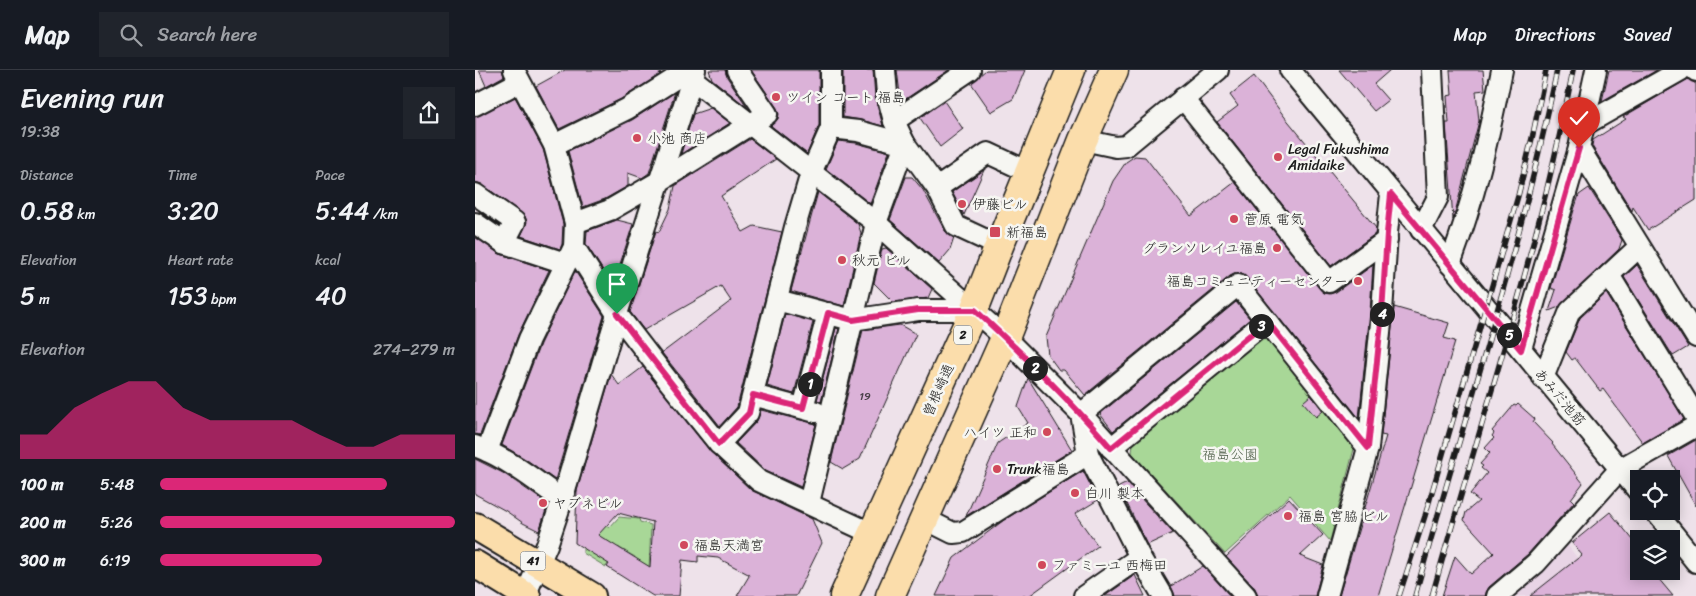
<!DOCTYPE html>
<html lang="en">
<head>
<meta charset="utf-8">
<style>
  body { margin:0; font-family:Sriracha,"Klee One",sans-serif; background:#20242c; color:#f1f3f6; height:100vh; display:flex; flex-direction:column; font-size:19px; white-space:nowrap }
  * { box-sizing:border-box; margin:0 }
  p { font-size:16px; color:#9ea1a6 }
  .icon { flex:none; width:28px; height:28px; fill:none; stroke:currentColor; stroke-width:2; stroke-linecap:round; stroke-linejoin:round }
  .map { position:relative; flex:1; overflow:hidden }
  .drawer { display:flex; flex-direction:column; background:#171b24; width:475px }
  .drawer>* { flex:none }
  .buttons { position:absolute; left:1155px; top:400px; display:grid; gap:10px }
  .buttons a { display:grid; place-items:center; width:50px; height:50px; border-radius:0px; background:#171b24; box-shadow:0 2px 12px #0003; font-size:25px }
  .pin { position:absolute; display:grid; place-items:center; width:42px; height:42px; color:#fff; margin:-51px -21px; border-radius:50% 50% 50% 0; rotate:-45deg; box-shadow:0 0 5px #0007 }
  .pin .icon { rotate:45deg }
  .km { position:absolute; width:25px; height:25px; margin:-12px; border-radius:50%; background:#222; color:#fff; font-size:14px; line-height:25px; text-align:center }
  .round { display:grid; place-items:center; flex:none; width:52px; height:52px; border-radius:0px; background:#20242c }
  .summary { display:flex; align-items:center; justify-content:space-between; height:85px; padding:0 20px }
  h1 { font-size:28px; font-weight:600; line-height:38px }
  .metrics { display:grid; grid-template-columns:repeat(3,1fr); gap:8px; height:85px; padding:5px 20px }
  .metrics div { display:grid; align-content:center }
  .metrics b { font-size:25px; font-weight:600 }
  .metrics small { font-size:14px; font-weight:400 }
  .metrics p { font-size:14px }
  .chart { height:140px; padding:10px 20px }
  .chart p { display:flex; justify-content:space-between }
  .chart svg { width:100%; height:90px; margin-top:5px; fill:#db2777; opacity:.7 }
  ul { padding:0 20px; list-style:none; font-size:16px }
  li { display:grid; grid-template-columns:80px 60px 1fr; align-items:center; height:38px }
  li i { height:12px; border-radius:6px; background:#db2777 }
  header { display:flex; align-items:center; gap:30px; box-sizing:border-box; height:70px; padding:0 25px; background:#171b24; border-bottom:1px solid #363941 }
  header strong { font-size:24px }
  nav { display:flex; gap:28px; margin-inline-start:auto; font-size:18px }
  .search { width:350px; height:45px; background:#20242c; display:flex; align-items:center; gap:12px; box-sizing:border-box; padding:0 18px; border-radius:0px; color:#9ea1a6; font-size:19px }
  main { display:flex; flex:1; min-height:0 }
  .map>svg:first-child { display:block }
</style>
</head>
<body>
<header>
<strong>Map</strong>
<div class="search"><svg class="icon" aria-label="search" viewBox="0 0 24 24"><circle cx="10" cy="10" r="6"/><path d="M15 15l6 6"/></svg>Search here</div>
<nav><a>Map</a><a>Directions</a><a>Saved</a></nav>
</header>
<main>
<section class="drawer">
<div class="summary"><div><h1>Evening run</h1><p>19:38</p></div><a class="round"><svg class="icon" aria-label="share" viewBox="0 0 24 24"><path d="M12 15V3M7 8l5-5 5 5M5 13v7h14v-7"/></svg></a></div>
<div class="metrics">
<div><p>Distance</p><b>0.58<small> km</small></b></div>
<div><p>Time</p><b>3:20</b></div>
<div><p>Pace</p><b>5:44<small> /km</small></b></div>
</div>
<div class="metrics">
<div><p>Elevation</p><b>5<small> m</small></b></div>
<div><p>Heart rate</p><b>153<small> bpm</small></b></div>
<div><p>kcal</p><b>40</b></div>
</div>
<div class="chart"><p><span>Elevation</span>274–279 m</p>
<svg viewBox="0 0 160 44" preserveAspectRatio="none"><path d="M0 44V32L10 32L20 19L30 12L40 6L50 6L60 19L70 25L80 25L90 25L100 25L110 32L120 38L130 38L140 32L150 32L160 32V44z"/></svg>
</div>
<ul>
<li><b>100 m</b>5:48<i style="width:77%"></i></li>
<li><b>200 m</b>5:26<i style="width:100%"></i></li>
<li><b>300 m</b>6:19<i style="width:55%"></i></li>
</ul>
</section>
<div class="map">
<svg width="1221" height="526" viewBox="0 0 1221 526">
  <rect width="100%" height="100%" fill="#eee2ea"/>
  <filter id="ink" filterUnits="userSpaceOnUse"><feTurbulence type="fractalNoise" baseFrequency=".02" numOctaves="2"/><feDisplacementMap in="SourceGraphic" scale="10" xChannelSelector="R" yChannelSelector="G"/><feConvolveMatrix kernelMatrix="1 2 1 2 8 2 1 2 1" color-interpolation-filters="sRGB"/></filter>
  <g filter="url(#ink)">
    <polygon fill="#e8d4e5" points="1090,472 1132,526 1035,526"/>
    <g fill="#a8d797" stroke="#627a5a">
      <polygon points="784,268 792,269 880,375 855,471 815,425 750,484 657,383 658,373"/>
      <polygon points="112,440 134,458 144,447 164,449 165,452 176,455 174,499 158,491 160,487 143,477 131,497 108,483 108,474"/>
    </g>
    <g fill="#dbb2d8" stroke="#1c1c1c" fill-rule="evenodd">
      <polygon points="4,0 27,0 29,6 11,16"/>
      <polygon points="90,0 181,0 186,4 146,29 84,59 61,16"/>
      <polygon points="234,0 250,0 252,7 273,38 237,9"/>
      <polygon points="276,0 344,0 344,55 332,84 296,56 303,49 304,44 302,38"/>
      <polygon points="368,0 398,0 400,27 408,56 386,50 368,47"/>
      <polygon points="422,0 474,0 426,32"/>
      <polygon points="511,0 550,0 538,29 516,42 496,13"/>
      <polygon points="864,0 915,0 899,14 913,30 899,41"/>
      <polygon points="975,0 1008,0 1010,20 1001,21 1004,51 978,150 971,53 974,53 972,26 977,25"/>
      <polygon points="1134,0 1182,0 1127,31"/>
      <polygon points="779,6 809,46 901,158 900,164 856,196 742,52 763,36 755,25"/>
      <polygon points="1213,9 1221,14 1221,130 1173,160 1158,137 1157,141 1117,76 1118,70 1151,49 1148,47"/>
      <polygon points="200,22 174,103 167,108 153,103 153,116 130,129 108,137 93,81 157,50"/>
      <polygon points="40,27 68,79 88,154 87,174 85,179 46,166 52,152 50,146 7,114 0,112 0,47"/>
      <polygon points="469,31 488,59 465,77 445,48"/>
      <polygon points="236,38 255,53 206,84 218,44"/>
      <polygon points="275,69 301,89 246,126 268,162 279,156 307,162 262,337 245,356 187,283 256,231 246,216 169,260 155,242 181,161 184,162 195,139 200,116"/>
      <polygon points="363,71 381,73 414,82 395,134 351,99"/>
      <polygon points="660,86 670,87 716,146 760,112 845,219 849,223 855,224 861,222 898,195 895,242 884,348 772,208 767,204 761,203 755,206 610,325 589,300 584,300 573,285 571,267 638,111 651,92"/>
      <polygon points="509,100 489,145 477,122"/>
      <polygon points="431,107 437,107 448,120 470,161 479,168 475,180 464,193 415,150"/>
      <polygon points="1114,118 1147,170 1144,179 1084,237 1074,241 1081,220 1076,218 1099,140 1104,125"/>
      <polygon points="343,122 383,154 386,163 369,236 316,221"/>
      <polygon points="142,150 158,154 138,216 111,174 112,161"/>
      <polygon points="0,167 25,184 74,200 43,265 5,365 0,364"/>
      <polygon points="411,178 457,219 453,228 418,232 399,213 407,179"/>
      <polygon points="1162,195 1213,277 1198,286 1149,207"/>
      <polygon points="100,201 129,246 80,410 52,390 27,375 65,274"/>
      <polygon points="1131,223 1209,349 1168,373 1128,319 1125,321 1100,288 1097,290 1091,282 1105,248"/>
      <polygon points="761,232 775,249 638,361 625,344"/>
      <polygon points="919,237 974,253 969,268 980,271 903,526 864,526 911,366 906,365"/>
      <polygon points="310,244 338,252 319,324 292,316"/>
      <polygon points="425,255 441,264 385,389 368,399 356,392 388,260"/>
      <polygon points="361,258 364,259 346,332 342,330"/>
      <path d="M168,297L235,381L276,420L337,449L347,473L321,526H262L274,506L273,504L243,488L223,486V492L207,490L204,526H178L132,497L134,494L100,473L102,421L136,304L144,315ZM143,443L178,452L175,497L123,465Z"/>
      <polygon points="553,308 597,380 491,446 523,373 553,353 543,337"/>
      <polygon points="836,325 848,341 841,347 828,332"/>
      <polygon points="1043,334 1060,349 1058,352 1078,373 1077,374 1108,413 1096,429 1099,432 1053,484 1014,517 1010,526 967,526 980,486 996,504 1019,483 989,450 991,442 1004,431 995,424 1012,403 1006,398 1008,396 1005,394 1015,383 1010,378 1019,368 1017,366 1019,363 1017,361 1039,335 1041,336"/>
      <polygon points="286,340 341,354 326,417 291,401 261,373 282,351"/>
      <polygon points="1221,370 1221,436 1193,386"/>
      <polygon points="0,389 28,403 73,434 64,461 48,453 31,441 0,424"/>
      <polygon points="608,401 623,430 600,444 623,476 554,526 461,526 479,488 529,450"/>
      <polygon points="652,413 683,447 685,452 687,451 698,463 672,475 644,417"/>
      <polygon points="814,428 848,465 825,486 848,495 840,526 783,526 780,518 751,487"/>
      <polygon points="1135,442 1164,477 1164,501 1177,501 1198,526 1055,526 1107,485 1097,473"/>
      <polygon points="728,496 755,526 700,526 696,516"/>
      <polygon points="660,505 670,526 630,526"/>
    </g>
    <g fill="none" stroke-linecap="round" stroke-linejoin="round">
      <defs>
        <g id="minor">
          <polyline points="39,0 79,75 100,153 99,177 142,244 195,313 244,374 284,411 398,464"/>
          <polyline points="206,0 401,153 530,268 606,344 771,526"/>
          <polyline points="410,0 412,24 419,51 430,74 462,118 481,156 524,176"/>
          <polyline points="815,0 1164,422"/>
          <polyline points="1221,0 1221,1"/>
          <polyline points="708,28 854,212 912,170"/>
          <polyline points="0,35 44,12"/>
          <polyline points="419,51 495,0"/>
          <polyline points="1109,55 1206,0"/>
          <polyline points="356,58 383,61 430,74"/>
          <polyline points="608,70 641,77 651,76 743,0"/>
          <polyline points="79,75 152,39 201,8 217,9"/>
          <polyline points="1104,78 1221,267"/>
          <polyline points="462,118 513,83 554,102"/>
          <polyline points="0,124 40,152 29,173 0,153"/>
          <polyline points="100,153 135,140 185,111 292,44 262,0"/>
          <polyline points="946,160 963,127 957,0"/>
          <polyline points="29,173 90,193"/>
          <path d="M975,194C999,131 1014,66 1027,0"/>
          <polyline points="1134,205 1221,347"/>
          <polyline points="302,230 377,250 443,240 499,240"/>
          <polyline points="1046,279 1104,78 1121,0"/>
          <polyline points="1068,308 1095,241 1164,177"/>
          <polyline points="278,325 341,342"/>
          <polyline points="328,338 353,243"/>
          <polyline points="606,344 763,215 893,378"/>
          <polyline points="606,344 613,384 665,487 688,526"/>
          <polyline points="244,374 273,343 320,157 336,103 356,58 356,0"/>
          <path d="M0,376C32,388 60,410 87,430"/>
          <polyline points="636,378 791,251"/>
          <polyline points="12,381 54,269 99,177"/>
          <polyline points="334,433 401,153 430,74"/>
          <polyline points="1180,441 1221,492"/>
          <polyline points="450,449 478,463 488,462 613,384"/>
          <polyline points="50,526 72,475 87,430 142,244 220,0"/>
          <polyline points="609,526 665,487"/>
          <polyline points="852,526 893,378 907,243 912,163 916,124"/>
          <polyline points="1022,526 1061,493 1145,399 1221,356"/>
        </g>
        <g id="major">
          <polyline points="0,456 117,526"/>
          <polyline points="0,494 52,526"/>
        </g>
        <g id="highway">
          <polyline points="369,526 499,240 524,176 596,0"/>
          <polyline points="415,526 530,268 608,70 639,0"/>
        </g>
      </defs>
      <use href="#minor" stroke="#1c1c1c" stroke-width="24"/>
      <use href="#major" stroke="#1c1c1c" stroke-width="30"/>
      <use href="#highway" stroke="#1c1c1c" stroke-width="31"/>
      <use href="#minor" stroke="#f6f6f2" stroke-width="20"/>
      <use href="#major" stroke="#fbddab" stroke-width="26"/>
      <use href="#highway" stroke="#fbddab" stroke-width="28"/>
      <defs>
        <g id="rail">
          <polyline points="924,526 950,446 1043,126 1058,64 1071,0"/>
          <path d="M940,526C988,351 1046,178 1082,0"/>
          <path d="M957,526C1006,351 1064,178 1098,0"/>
        </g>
      </defs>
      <use href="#rail" stroke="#1c1c1c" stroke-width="5.5"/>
      <use href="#rail" stroke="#f6f6f2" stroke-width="4" stroke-dasharray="11" stroke-linecap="butt"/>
    </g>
  </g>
  <g fill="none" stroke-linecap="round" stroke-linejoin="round" filter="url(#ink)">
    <defs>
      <path id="route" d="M142,244L244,374L274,343L278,325L328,338L353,243L378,250L443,240H500C548,284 594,329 636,378L792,251L893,378L907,243L912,163L916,124L1046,280L1104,78"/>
    </defs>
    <use href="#route" stroke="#fff" stroke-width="10"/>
    <use href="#route" stroke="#db2777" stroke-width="6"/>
  </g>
  <g fill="#d1495b" stroke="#f6f6f2" stroke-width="2">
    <circle cx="301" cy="27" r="5"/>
    <circle cx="162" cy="68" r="5"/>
    <circle cx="803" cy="87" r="5"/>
    <circle cx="487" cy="134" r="5"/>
    <circle cx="759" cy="149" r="5"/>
    <rect x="514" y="156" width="12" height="12" rx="2.5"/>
    <circle cx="802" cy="178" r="5"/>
    <circle cx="367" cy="190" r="5"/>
    <circle cx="883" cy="211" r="5"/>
    <circle cx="572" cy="362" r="5"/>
    <circle cx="522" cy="399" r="5"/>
    <circle cx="600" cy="423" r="5"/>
    <circle cx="68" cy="433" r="5"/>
    <circle cx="813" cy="446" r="5"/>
    <circle cx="209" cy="475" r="5"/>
    <circle cx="567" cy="495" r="5"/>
  </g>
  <g text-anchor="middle" stroke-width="5" stroke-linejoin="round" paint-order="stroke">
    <g font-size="11" fill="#4c424b">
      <text x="390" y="330">19</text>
    </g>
    <g fill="#f6f6f2" stroke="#5d5d5c" stroke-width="1">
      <rect x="479" y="255.5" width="18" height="19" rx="4"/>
      <rect x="45.5" y="481.5" width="25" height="19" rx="4"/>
    </g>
    <g font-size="12" font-weight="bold" fill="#1c1c1c">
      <text x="488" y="269">2</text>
      <text x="58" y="495">41</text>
    </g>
    <g font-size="14" fill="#1c1c1c" stroke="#f6f6f2" text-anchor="start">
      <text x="311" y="32">ツイン コート 福島</text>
      <text x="172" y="73">小池 商店</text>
      <text x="813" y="84">Legal Fukushima<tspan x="813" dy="16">Amidaike</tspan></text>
      <text x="497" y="139">伊藤ビル</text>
      <text x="769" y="154">菅原 電気</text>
      <text x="531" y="167">新福島</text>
      <text x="792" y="183" text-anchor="end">グランソレイユ福島</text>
      <text x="377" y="195">秋元 ビル</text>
      <text x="873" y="216" text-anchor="end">福島コミュニティーセンター</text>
      <text x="562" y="367" text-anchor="end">ハイツ 正和</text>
      <text x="532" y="404">Trunk福島</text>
      <text x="610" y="428">白川 製本</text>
      <text x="78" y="438">ヤブネビル</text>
      <text x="823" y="451">福島 宮脇 ビル</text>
      <text x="219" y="480">福島天満宮</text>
      <text x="577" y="500">ファミーユ 西梅田</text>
    </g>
    <g font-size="14" fill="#1c1c1c" stroke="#f6f6f2">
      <text transform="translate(463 320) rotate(-66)" y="5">曽根崎通</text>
      <text transform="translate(1085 327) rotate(50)" y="5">あみだ池筋</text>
    </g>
    <g font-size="14" fill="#4d5d47" stroke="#f6f6f2">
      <text x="755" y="389">福島公園</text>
    </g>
  </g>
</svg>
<div class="buttons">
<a><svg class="icon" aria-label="locate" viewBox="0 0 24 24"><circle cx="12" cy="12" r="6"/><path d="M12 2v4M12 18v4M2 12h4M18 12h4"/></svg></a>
<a><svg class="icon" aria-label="layers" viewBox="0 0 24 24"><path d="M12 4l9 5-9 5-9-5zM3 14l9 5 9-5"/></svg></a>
</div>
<div class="pin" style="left:142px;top:244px;background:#1e9e55"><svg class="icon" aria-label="arrive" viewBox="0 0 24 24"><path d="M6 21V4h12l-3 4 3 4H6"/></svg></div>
<div class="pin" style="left:1104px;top:78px;background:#d93025"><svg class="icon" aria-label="check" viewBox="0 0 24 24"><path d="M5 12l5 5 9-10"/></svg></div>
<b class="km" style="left:335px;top:314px">1</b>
<b class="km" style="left:560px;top:298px">2</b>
<b class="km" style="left:786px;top:256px">3</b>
<b class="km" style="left:907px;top:244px">4</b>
<b class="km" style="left:1034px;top:265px">5</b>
</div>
</main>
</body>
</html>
